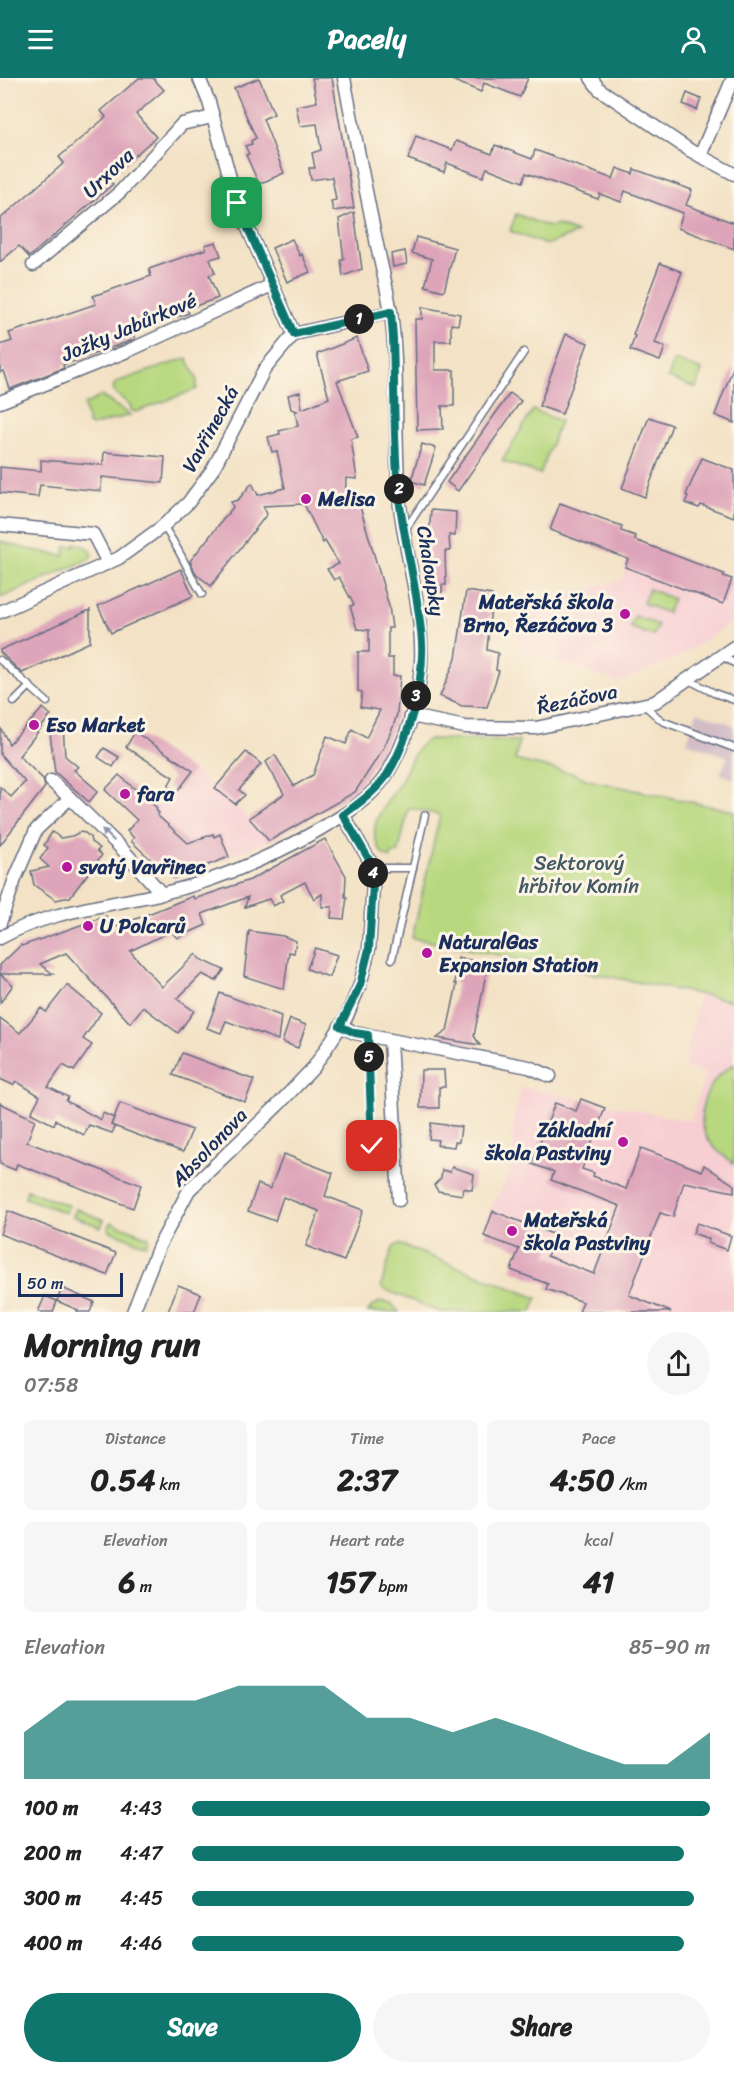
<!DOCTYPE html>
<html lang="en">
<head>
<meta charset="utf-8">
<style>
  body { margin:0; font-family:Sriracha,sans-serif; background:#f6f6f6; color:#222; height:100vh; display:flex; flex-direction:column; font-size:22px; white-space:nowrap }
  * { box-sizing:border-box; margin:0 }
  p { font-size:20px; color:#767676 }
  .icon { flex:none; width:33px; height:33px; fill:none; stroke:currentColor; stroke-width:2; stroke-linecap:round; stroke-linejoin:round }
  .map { position:relative; height:1234px; overflow:hidden }
  .side { display:flex; flex-direction:column; background:#fff; flex:1 }
  .side>* { flex:none }
  .scale { position:absolute; left:18px; bottom:15px; width:105px; box-sizing:border-box; padding-left:6px; border:3px solid #1b2f5e; border-top:0; font-size:16px; line-height:21px; white-space:nowrap; color:#1b2f5e; -webkit-text-stroke:4px #fcf5e5; paint-order:stroke }
  .pin { position:absolute; display:grid; place-items:center; width:51px; height:51px; color:#fff; margin:-26px; border-radius:12px; box-shadow:0 3px 9px #0006 }
  .km { position:absolute; width:30px; height:30px; margin:-15px; border-radius:50%; background:#222; color:#fff; font-size:16px; line-height:30px; text-align:center }
  .round { display:grid; place-items:center; flex:none; width:63px; height:63px; border-radius:32px; background:#f6f6f6 }
  .headline { display:flex; align-items:center; justify-content:space-between; height:102px; padding:0 24px }
  h1 { font-size:33px; font-weight:700; line-height:45px }
  .figures { display:grid; grid-template-columns:repeat(3,1fr); gap:9px; height:102px; padding:6px 24px }
  .figures div { display:grid; align-content:center; border-radius:9px; background:#f6f6f6; text-align:center }
  .figures b { font-size:30px; font-weight:700 }
  .figures small { font-size:16px; font-weight:400 }
  .figures p { font-size:16px }
  .chart { height:168px; padding:12px 24px }
  .chart p { display:flex; justify-content:space-between }
  .chart svg { width:100%; height:108px; margin-top:6px; fill:#0f766e; opacity:.7 }
  .primary-button { display:flex; gap:12px; margin-top:auto; padding:12px 24px }
  .primary-button a { flex:1; height:69px; border-radius:36px; background:#0f766e; color:#fff; font-size:24px; font-weight:700; line-height:69px; text-align:center }
  .primary-button a+a { background:#f6f6f6; color:#222 }
  ul { padding:0 24px; list-style:none; font-size:20px }
  li { display:grid; grid-template-columns:96px 72px 1fr; align-items:center; height:45px }
  li i { height:15px; border-radius:8px; background:#0f766e }
  header { display:flex; justify-content:space-between; align-items:center; height:78px; padding:0 24px; background:#0f766e; color:#fff; font-size:27px; font-weight:700 }
  .map>svg:first-child { display:block }
</style>
</head>
<body>
<header><svg class="icon" aria-label="menu" viewBox="0 0 24 24"><path d="M4 6h16M4 12h16M4 18h16"/></svg>Pacely<svg class="icon" aria-label="person" viewBox="0 0 24 24"><circle cx="12" cy="8" r="4"/><path d="M4 21q1-7 8-7t8 7"/></svg></header>
<div class="map">
<svg width="734" height="1234" viewBox="0 0 734 1234">
  <rect width="100%" height="100%" fill="#fcf5e5"/>
  <filter id="ink" filterUnits="userSpaceOnUse"><feTurbulence type="fractalNoise" baseFrequency=".0167" numOctaves="2"/><feDisplacementMap in="SourceGraphic" scale="12" xChannelSelector="R" yChannelSelector="G"/><feConvolveMatrix kernelMatrix="1 2 1 2 8 2 1 2 1" color-interpolation-filters="sRGB"/></filter>
  <filter id="wash" filterUnits="userSpaceOnUse"><feTurbulence type="fractalNoise" baseFrequency=".008" numOctaves="4" result="noise"/><feDisplacementMap in="SourceGraphic" scale="24" xChannelSelector="R" yChannelSelector="G"/><feGaussianBlur stdDeviation="1.35" result="paint"/><feColorMatrix in="noise" values="0 0 0 0 0 0 0 0 0 0 0 0 0 0 0 0 0 1.4 0 .05"/><feComposite in="paint" operator="in"/></filter>
  <g filter="url(#wash)">
    <rect width="100%" height="100%" fill="#f3e2c5"/>
    <g fill="#f7cfd3">
      <polygon points="645,466 724,496 723,498 732,502 731,504 734,505 734,541 712,558 675,581 619,604 520,571 515,531 622,501 629,479"/>
      <polygon points="194,693 239,730 269,763 173,799 166,792 164,794 153,784 151,785 145,780 146,777 131,763 133,760 127,753 165,711 170,717 174,714 177,716"/>
      <polygon points="699,916 734,923 734,1234 579,1234 584,1220 573,1215 571,1220 546,1211 547,1206 511,1192 519,1171 488,1147 483,1147 510,1093 513,1083 513,1046 521,1009 691,1043 705,995 684,990"/>
    </g>
    <polygon fill="#d2bdc7" points="697,634 734,647 734,701 720,696 728,679 687,664"/>
    <g fill="#b8d87f" stroke="#6a846e" stroke-width="1.5">
      <polygon points="516,136 549,149 557,147 577,155 546,167 510,153"/>
      <polygon points="187,280 197,301 197,311 136,334 130,332 131,328 114,314 113,309 116,304"/>
      <polygon points="674,282 702,292 696,310 668,300"/>
      <polygon points="101,318 130,337 92,348 88,346 84,327"/>
      <polygon points="533,332 560,343 540,396 502,383"/>
      <polygon points="0,463 23,470 64,478 66,468 74,469 75,465 89,470 92,476 90,481 0,520"/>
      <polygon points="649,511 673,521 667,535 643,525"/>
      <polygon points="635,538 658,547 653,558 630,549"/>
      <path d="M430,661L519,663L515,682L575,696L588,702L734,733V923L412,860L440,737L409,730L398,776L392,775L391,780C383,778 381,775 378,768C366,744 388,725 399,706C409,692 412,668 430,661Z"/>
      <path d="M734,986V1086C726,1080 718,1074 712,1067C690,1038 706,1003 734,986Z"/>
      <polygon points="27,1112 69,1128 66,1135 25,1120"/>
      <polygon points="76,1131 104,1142 101,1149 73,1138"/>
      <polygon points="111,1144 149,1159 146,1167 108,1152"/>
      <polygon points="399,1166 537,1220 532,1234 440,1234 383,1211 381,1208 393,1169"/>
      <polygon points="380,1224 391,1225 399,1234 368,1234 371,1229"/>
    </g>
    <g id="blocks">
      <g fill="#dea5ba">
        <polygon points="139,0 153,0 164,12 136,36 156,59 108,101 113,106 29,179 19,168 0,184 0,141 64,85 59,79 106,39 101,33"/>
        <polygon points="259,0 274,36 263,41 284,95 259,106 246,77 249,76 245,68 252,66 251,63 256,60 234,10"/>
        <polygon points="312,0 332,0 354,130 333,133 331,123 336,122 332,99 311,102 309,90 315,90 312,75 321,72 317,46 300,48 296,28 317,24"/>
        <polygon points="447,0 528,0 520,19 484,5 481,14"/>
        <polygon points="687,15 701,21 697,32 683,26"/>
        <polygon points="416,58 452,72 456,63 492,76 495,67 532,81 535,72 613,101 617,90 633,96 634,91 692,112 686,127 734,145 734,171 678,150 683,135 625,113 621,124 600,116 598,121 526,95 523,104 487,90 483,99 447,85 444,94 408,81"/>
        <polygon points="354,134 362,191 343,198 341,182 344,182 339,141"/>
        <polygon points="416,159 455,170 444,213 425,208 432,181 412,175"/>
        <polygon points="292,161 300,178 302,176 310,194 287,204 272,170"/>
        <polygon points="216,164 221,178 210,181 215,195 209,197 218,220 187,231 189,235 132,254 135,261 127,264 63,287 64,290 10,311 4,293 0,294 0,267 12,263 9,255 96,226 93,218 151,198 149,191 206,171 205,167"/>
        <polygon points="405,173 407,186 393,189 391,176"/>
        <polygon points="660,185 682,194 655,265 665,269 660,283 630,272 635,258 633,257"/>
        <polygon points="422,229 460,236 458,247 451,246 451,263 435,263 435,292 454,292 454,328 442,328 443,351 417,352 415,241 422,241"/>
        <polygon points="566,256 588,265 562,336 539,328"/>
        <polygon points="357,260 368,293 337,303 358,359 351,361 357,401 346,400 345,429 359,425 389,528 392,550 388,550 388,580 393,580 393,598 400,598 397,636 393,649 383,671 355,714 269,763 249,740 284,716 266,684 275,677 294,708 313,697 327,658 346,666 352,651 366,660 380,632 360,629 362,614 358,613 358,574 369,574 369,552 357,551 350,528 354,527 339,499 334,502 327,491 339,486 325,463 323,465 304,426 263,428 267,436 211,508 196,496 190,483 233,429 231,424 238,422 252,405 258,417 285,410 277,373 272,374 268,359 280,356 279,353 298,348 295,334 297,333 291,331 288,317 300,314 302,331 329,320 317,276"/>
        <polygon points="733,290 734,290 734,345 715,337"/>
        <polygon points="510,315 521,323 458,413 447,404"/>
        <polygon points="649,339 672,347 645,419 622,410"/>
        <polygon points="422,366 436,370 424,407 411,403"/>
        <polygon points="104,374 165,379 163,405 102,399 101,413 40,407 38,419 0,415 0,389 41,393 41,382 103,387"/>
        <polygon points="702,380 734,392 734,439 701,427 699,430 685,425 688,418 686,417"/>
        <polygon points="560,425 622,448 621,453 636,458 635,462 724,496 723,498 732,501 723,526 625,489 628,481 550,452"/>
        <polygon points="431,432 456,434 455,458 449,457 450,473 445,473 446,507 442,507 442,514 430,515 428,468"/>
        <polygon points="181,491 193,518 111,555 98,528"/>
        <polygon points="466,513 492,517 487,572 498,575 496,592 499,593 487,629 462,628 440,618 456,580"/>
        <polygon points="90,532 90,564 22,595 0,574 0,572"/>
        <polygon points="43,630 51,637 19,678 43,701 45,709 0,767 0,709 11,719 25,704 0,676 0,649 9,666"/>
        <polygon points="49,647 63,649 65,678 78,689 74,692 98,713 89,724 55,694"/>
        <polygon points="135,654 193,693 177,714 168,708 173,699 126,669"/>
        <polygon points="104,670 119,679 113,689 98,679"/>
        <polygon points="246,674 261,686 239,712 245,717 235,726 215,710"/>
        <polygon points="119,697 157,730 156,732 159,735 157,737 188,765 213,756 214,759 220,756 229,779 174,800 166,792 164,794 131,763 134,760 127,753 137,742 105,712"/>
        <polygon points="52,754 61,760 72,758 80,754 85,755 90,759 91,764 100,770 97,773 102,777 70,819 56,822 34,807 31,793 49,789 40,781 48,770 44,767"/>
        <polygon points="325,761 346,798 345,819 347,819 344,841 331,840 332,829 322,829 322,816 314,821 305,804 280,817 283,823 273,828 269,821 245,829 248,819 202,836 206,847 177,860 171,853 130,873 162,909 196,876 200,881 224,892 216,903 202,896 177,921 194,933 178,955 143,929 130,945 66,875 40,886 53,896 0,896 0,887 21,867 22,868 106,838 111,851 193,818 194,821 250,802"/>
        <polygon points="249,853 283,858 296,863 294,875 289,874 284,911 244,898"/>
        <polygon points="315,870 337,877 329,899 307,891"/>
        <polygon points="458,880 488,885 474,958 480,967 437,960 447,953 457,906 455,906"/>
        <polygon points="0,896 13,907 0,925"/>
        <polygon points="67,907 101,935 83,961 92,967 74,993 63,987 48,1009 68,1019 66,1023 101,1042 103,1035 114,1040 111,1047 115,1049 112,1055 89,1047 84,1057 56,1042 54,1047 31,1035 40,1018 16,1003 13,1007 0,1001 0,940 20,955 41,930 46,934"/>
        <polygon points="220,915 281,938 278,962 226,943 221,955 207,950"/>
        <polygon points="290,941 306,947 298,970 282,964"/>
        <polygon points="182,975 254,1002 245,1024 173,997"/>
        <polygon points="421,992 444,992 445,1009 439,1009 439,1030 420,1030"/>
        <polygon points="581,1021 605,1030 582,1091 594,1095 593,1098 626,1111 641,1070 702,1093 704,1087 734,1107 734,1114 684,1104 673,1139 660,1135 629,1217 671,1234 579,1234 583,1224 546,1211 548,1206 511,1192 519,1171 484,1158 493,1133 555,1157 547,1178 594,1196 620,1128 551,1102 554,1094 532,1086 555,1025 576,1033"/>
        <polygon points="0,1025 35,1042 27,1064 141,1107 133,1130 17,1086 15,1092 0,1086"/>
        <polygon points="120,1025 192,1052 183,1074 111,1047"/>
        <polygon points="431,1045 461,1049 459,1064 455,1064 454,1069 437,1067 438,1062 429,1061"/>
        <polygon points="284,1076 333,1095 325,1118 363,1132 344,1183 306,1168 319,1133 283,1119 275,1143 248,1133 258,1106 270,1111"/>
        <polygon points="452,1089 474,1096 472,1112 463,1110 462,1117 438,1113 434,1107 441,1100 442,1092 450,1094"/>
        <polygon points="8,1133 116,1175 107,1197 0,1156"/>
        <polygon points="697,1145 731,1158 727,1172 708,1165 709,1161 693,1155"/>
        <polygon points="178,1207 201,1216 194,1234 168,1234"/>
        <polygon points="62,1210 94,1224 90,1234 77,1234 78,1232 57,1223 53,1234 38,1234 45,1218 57,1223"/>
      </g>
    </g>
  </g>
  <g filter="url(#ink)">
    <use href="#blocks" fill-opacity="0" stroke="#676e82" stroke-width="1.5"/>
    <g fill="none" stroke-linecap="round" stroke-linejoin="round">
      <defs>
        <g id="service">
          <path d="M163,448C179,469 188,494 202,516"/>
          <polyline points="405,452 524,274"/>
          <polyline points="722,578 734,585"/>
          <polyline points="0,582 47,624"/>
          <polyline points="689,602 714,615 734,622"/>
          <polyline points="14,624 30,608"/>
          <polyline points="644,627 662,643 734,670"/>
          <polyline points="374,790 413,790"/>
          <polyline points="392,881 425,737"/>
          <polyline points="368,958 372,1068"/>
        </g>
        <g id="minor">
          <polyline points="199,0 209,24 237,125 294,256"/>
          <polyline points="591,0 599,11 691,73 734,96"/>
          <polyline points="700,78 733,0"/>
          <polyline points="33,187 120,114 182,46 212,39"/>
          <polyline points="0,324 130,272 272,207"/>
          <polyline points="0,447 93,456 108,485"/>
          <polyline points="0,534 119,480 163,448 188,425 213,391 264,292 294,256 391,234"/>
          <polyline points="411,638 465,649 536,650 655,624 734,569"/>
          <polyline points="51,703 70,720"/>
          <polyline points="0,845 15,801 36,752 70,720 123,772 162,816"/>
          <path d="M0,860C48,833 106,828 159,816C224,802 285,773 342,738C358,728 377,712 387,696C404,668 416,631 420,599C427,537 404,478 399,418C394,357 399,295 391,235C387,209 380,183 375,157C364,105 354,52 344,0"/>
          <polyline points="340,948 355,955 529,989 550,998"/>
          <polyline points="390,962 399,1122"/>
          <polyline points="133,1234 159,1168 189,1112 277,1028 314,989 346,940 360,907 369,871 374,790 343,737"/>
        </g>
      </defs>
      <use href="#service" stroke="#676e82" stroke-width="9"/>
      <use href="#minor" stroke="#676e82" stroke-width="15"/>
      <use href="#service" stroke="#fff" stroke-width="6"/>
      <use href="#minor" stroke="#fff" stroke-width="12"/>
    </g>
    <defs><path id="oneway-solid" d="M-6-.8H1V-3.2L6.5 0L1 3.2V.8H-6Z" transform="scale(1.5)"/></defs>
    <use fill="#8d97ae" href="#oneway-solid" transform="translate(108 757) rotate(-136)"/>
  </g>
  <g fill="none" stroke-linecap="round" stroke-linejoin="round" filter="url(#ink)">
    <defs>
      <path id="route" d="M237,125L294,256L391,234L393,260C395,313 393,368 399,420C405,469 419,516 422,565C424,605 408,664 387,697C376,713 359,725 343,737L374,790L369,871L360,907L340,948L355,955L368,957L372,1068"/>
    </defs>
    <use href="#route" stroke="#fff" stroke-width="12"/>
    <use href="#route" stroke="#0f766e" stroke-width="8"/>
  </g>
  <g fill="#b5179e" stroke="#fcf5e5" stroke-width="2">
    <circle cx="306" cy="421" r="6"/>
    <circle cx="625" cy="536" r="6"/>
    <circle cx="34" cy="647" r="6"/>
    <circle cx="125" cy="716" r="6"/>
    <circle cx="67" cy="789" r="6"/>
    <circle cx="88" cy="848" r="6"/>
    <circle cx="427" cy="875" r="6"/>
    <circle cx="623" cy="1064" r="6"/>
    <circle cx="512" cy="1153" r="6"/>
  </g>
  <g text-anchor="middle" stroke-width="6" stroke-linejoin="round" paint-order="stroke">
    <g font-size="20" fill="#1b2f5e" stroke="#fcf5e5">
      <text transform="translate(108 95) rotate(-44)" y="7">Urxova</text>
      <text transform="translate(129 249) rotate(-23)" y="7">Jožky Jabůrkové</text>
      <text transform="translate(210 351) rotate(-61)" y="7">Vavřinecká</text>
      <text transform="translate(431 493) rotate(81)" y="7">Chaloupky</text>
      <text transform="translate(577 621) rotate(-12)" y="7">Řezáčova</text>
      <text transform="translate(209 1069) rotate(-46)" y="7">Absolonova</text>
    </g>
    <g font-size="20" font-weight="bold" fill="#1b2f5e" stroke="#fcf5e5" text-anchor="start">
      <text x="318" y="428">Melisa</text>
      <text x="613" y="531" text-anchor="end">Mateřská škola<tspan x="613" dy="23">Brno, Řezáčova 3</tspan></text>
      <text x="46" y="654">Eso Market</text>
      <text x="137" y="723">fara</text>
      <text x="79" y="796">svatý Vavřinec</text>
      <text x="100" y="855">U Polcarů</text>
      <text x="439" y="871">NaturalGas<tspan x="439" dy="23">Expansion Station</tspan></text>
      <text x="611" y="1059" text-anchor="end">Základní<tspan x="611" dy="23">škola Pastviny</tspan></text>
      <text x="524" y="1149">Mateřská<tspan x="524" dy="23">škola Pastviny</tspan></text>
    </g>
    <g font-size="20" fill="#425966" stroke="#fcf5e5">
      <text x="579" y="792">Sektorový<tspan x="579" dy="23">hřbitov Komín</tspan></text>
    </g>
  </g>
</svg>
<div class="scale">50 m</div>
<div class="pin" style="left:237px;top:125px;background:#1e9e55"><svg class="icon" aria-label="arrive" viewBox="0 0 24 24"><path d="M6 21V4h12l-3 4 3 4H6"/></svg></div>
<div class="pin" style="left:372px;top:1068px;background:#d93025"><svg class="icon" aria-label="check" viewBox="0 0 24 24"><path d="M5 12l5 5 9-10"/></svg></div>
<b class="km" style="left:359px;top:241px">1</b>
<b class="km" style="left:399px;top:411px">2</b>
<b class="km" style="left:416px;top:618px">3</b>
<b class="km" style="left:373px;top:795px">4</b>
<b class="km" style="left:369px;top:979px">5</b>
</div>
<section class="side">
<div class="headline"><div><h1>Morning run</h1><p>07:58</p></div><a class="round"><svg class="icon" aria-label="share" viewBox="0 0 24 24"><path d="M12 15V3M7 8l5-5 5 5M5 13v7h14v-7"/></svg></a></div>
<div class="figures">
<div><p>Distance</p><b>0.54<small> km</small></b></div>
<div><p>Time</p><b>2:37</b></div>
<div><p>Pace</p><b>4:50<small> /km</small></b></div>
</div>
<div class="figures">
<div><p>Elevation</p><b>6<small> m</small></b></div>
<div><p>Heart rate</p><b>157<small> bpm</small></b></div>
<div><p>kcal</p><b>41</b></div>
</div>
<div class="chart"><p><span>Elevation</span>85–90 m</p>
<svg viewBox="0 0 160 44" preserveAspectRatio="none"><path d="M0 44V25L10 12L20 12L30 12L40 12L50 6L60 6L70 6L80 19L90 19L100 25L110 19L120 25L130 32L140 38L150 38L160 25V44z"/></svg>
</div>
<ul>
<li><b>100 m</b>4:43<i style="width:100%"></i></li>
<li><b>200 m</b>4:47<i style="width:95%"></i></li>
<li><b>300 m</b>4:45<i style="width:97%"></i></li>
<li><b>400 m</b>4:46<i style="width:95%"></i></li>
</ul>
<div class="primary-button"><a>Save</a><a>Share</a></div>
</section>
</body>
</html>
